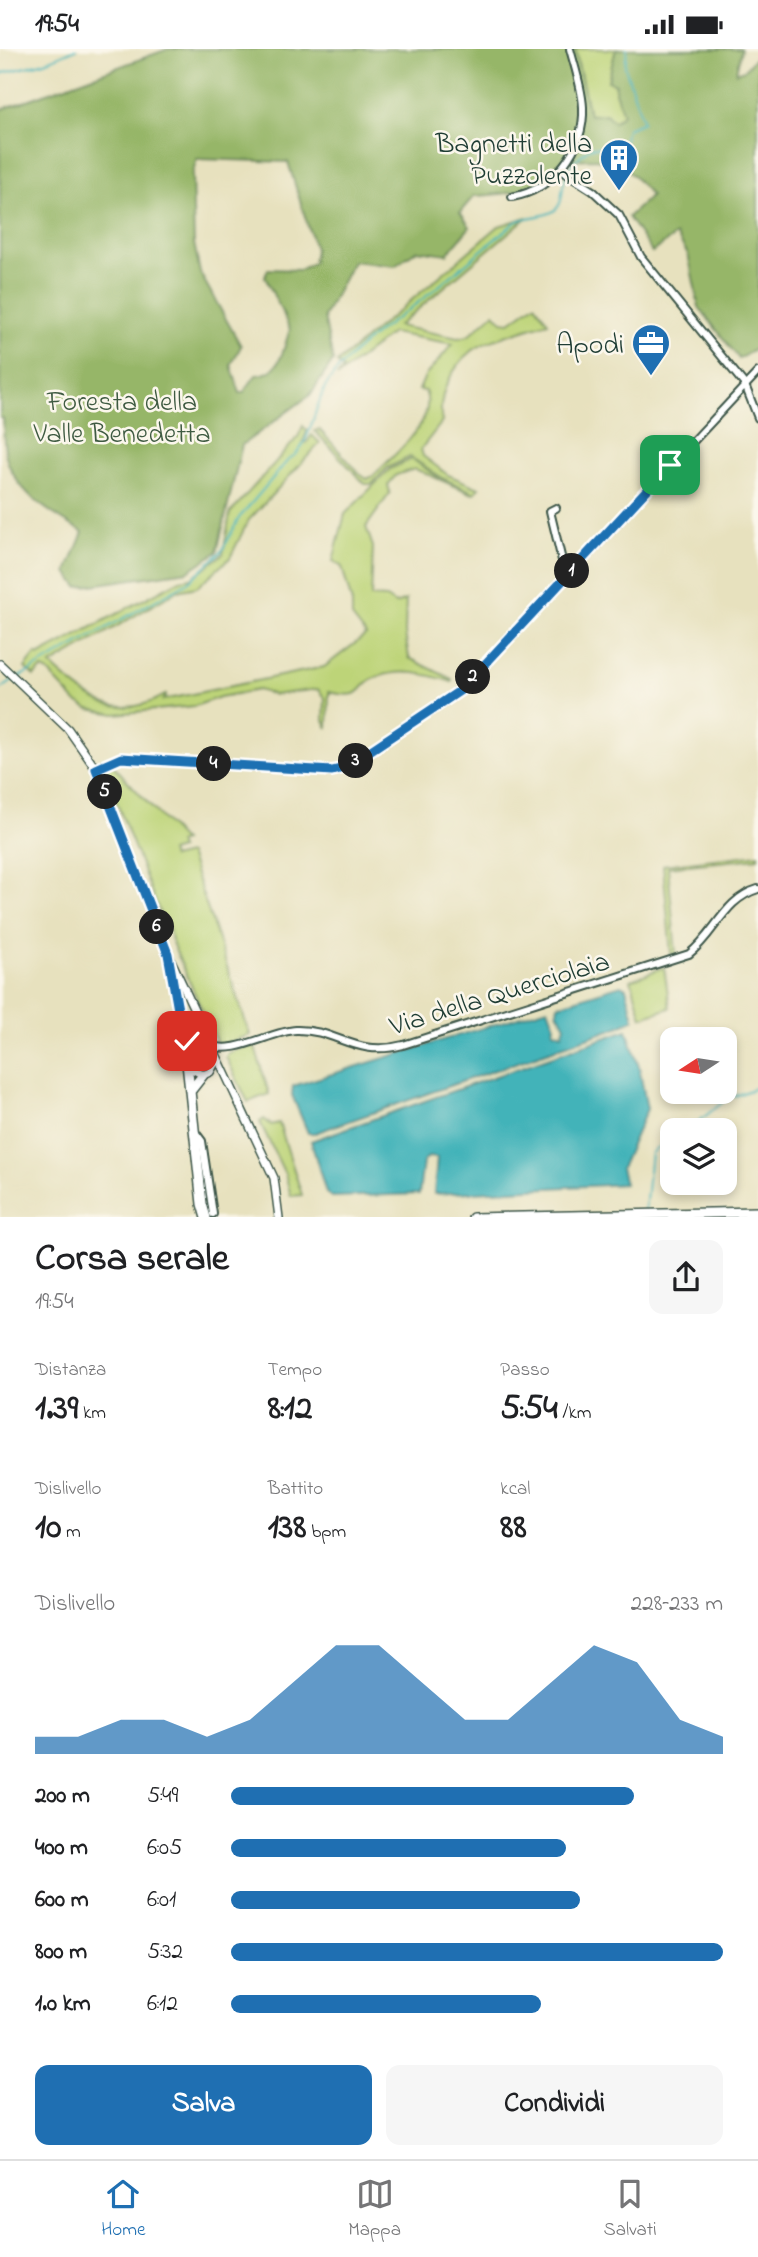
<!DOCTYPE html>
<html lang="it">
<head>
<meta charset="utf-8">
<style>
  body { margin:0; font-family:"Indie Flower",sans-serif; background:#f6f6f6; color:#202124; height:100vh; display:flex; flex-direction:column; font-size:26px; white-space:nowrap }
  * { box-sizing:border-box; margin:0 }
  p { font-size:23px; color:#757577 }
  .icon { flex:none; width:38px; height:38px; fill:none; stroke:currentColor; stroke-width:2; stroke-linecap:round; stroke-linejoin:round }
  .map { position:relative; height:1168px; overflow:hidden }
  .sheet { display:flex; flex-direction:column; background:#fff; flex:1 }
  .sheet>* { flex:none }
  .needle { width:46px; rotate:258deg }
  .buttons { position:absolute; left:660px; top:978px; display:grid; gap:14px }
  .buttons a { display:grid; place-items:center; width:77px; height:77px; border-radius:14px; background:#fff; box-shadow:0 4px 10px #0003; font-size:35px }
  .pin { position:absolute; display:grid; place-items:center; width:60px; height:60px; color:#fff; margin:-30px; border-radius:14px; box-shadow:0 4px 10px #0006 }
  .km { position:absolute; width:35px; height:35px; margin:-18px; border-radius:50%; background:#222; color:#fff; font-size:19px; line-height:35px; text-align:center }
  .round { display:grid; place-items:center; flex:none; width:74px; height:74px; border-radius:14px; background:#f6f6f6 }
  .summary { display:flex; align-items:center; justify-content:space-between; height:119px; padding:0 35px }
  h1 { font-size:38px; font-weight:700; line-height:52px }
  .metrics { display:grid; grid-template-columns:repeat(3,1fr); gap:10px; height:119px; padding:7px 35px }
  .metrics div { display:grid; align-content:center }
  .metrics b { font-size:35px; font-weight:700 }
  .metrics small { font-size:19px; font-weight:400 }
  .metrics p { font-size:19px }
  .chart { height:196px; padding:14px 35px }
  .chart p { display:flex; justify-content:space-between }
  .chart svg { width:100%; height:126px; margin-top:7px; fill:#1f6fb2; opacity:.7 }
  .button { display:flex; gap:14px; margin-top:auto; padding:14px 35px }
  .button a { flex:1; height:80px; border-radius:14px; background:#1f6fb2; color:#fff; font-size:28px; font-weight:700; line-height:80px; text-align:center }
  .button a+a { background:#f6f6f6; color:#202124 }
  ul { padding:0 35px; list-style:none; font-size:23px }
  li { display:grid; grid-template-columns:112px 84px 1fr; align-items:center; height:52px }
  li i { height:18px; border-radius:9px; background:#1f6fb2 }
  .status { display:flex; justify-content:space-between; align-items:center; height:49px; padding:0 35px; background:#fff; direction:ltr }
  .status svg { height:19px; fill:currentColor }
  .dock { display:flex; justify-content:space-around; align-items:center; height:98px; border-top:2px solid #e0e0e0; background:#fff; font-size:19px; color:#757577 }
  .dock a { display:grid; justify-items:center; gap:4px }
  .dock .current { color:#1f6fb2 }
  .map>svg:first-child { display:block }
</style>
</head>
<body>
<div class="status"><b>19:54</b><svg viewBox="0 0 49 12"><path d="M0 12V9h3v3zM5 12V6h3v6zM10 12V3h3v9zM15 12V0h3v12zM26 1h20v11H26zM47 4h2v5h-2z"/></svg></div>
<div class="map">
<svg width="758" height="1169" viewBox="0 0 758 1169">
  <rect width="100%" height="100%" fill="#fbf7ec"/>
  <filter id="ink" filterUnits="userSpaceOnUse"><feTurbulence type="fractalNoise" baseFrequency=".0143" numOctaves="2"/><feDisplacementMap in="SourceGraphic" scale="14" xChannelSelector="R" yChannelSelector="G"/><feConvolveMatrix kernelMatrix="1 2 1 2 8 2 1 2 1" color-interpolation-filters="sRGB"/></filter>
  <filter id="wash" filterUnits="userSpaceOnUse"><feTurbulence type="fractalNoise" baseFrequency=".00686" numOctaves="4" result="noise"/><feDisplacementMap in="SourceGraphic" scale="28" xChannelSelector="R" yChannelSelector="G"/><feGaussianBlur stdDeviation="1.57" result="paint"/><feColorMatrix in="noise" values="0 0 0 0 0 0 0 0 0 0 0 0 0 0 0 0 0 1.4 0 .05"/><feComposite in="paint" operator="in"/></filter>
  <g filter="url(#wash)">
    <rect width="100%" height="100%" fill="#e7e1be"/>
    <g fill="#bdd478" stroke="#6e8856" stroke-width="2">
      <polygon points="575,0 616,0 608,32 616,35 615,43 623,65 614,74 589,66"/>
      <path d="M527,168L398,277L458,289L468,287L494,264L502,272L510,273L535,255L548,273C529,280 485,291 472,302C451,319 437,347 442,373L421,400L423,407L448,426L479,439L475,444L444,430L410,408L387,419L372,435H365L315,382L319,380L361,426L367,430L373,427C391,408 439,372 425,342L419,341L425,327L453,295L392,284L337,328L343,320L337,314L499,177Z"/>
      <path d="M303,377L307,382L303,393L306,394L312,386L320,394L248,472L230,509L197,538L177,542L51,616C89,651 117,674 167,645L163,651L324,618L366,586L352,568V554L342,518L333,512L345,465L390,420L412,410L442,431L473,445L415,420L396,426L388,436L390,444L366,478L373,498L371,548L386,549L395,555L406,551L405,584L409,609L452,630V633C427,625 403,619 377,628C355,636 369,652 329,643L328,679L324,671L325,649L318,640L274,646L258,641L220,648L195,657L115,665L89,660L76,653L47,622L42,620L34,627L25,619L36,605L38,607L180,531L191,529L223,505L230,464L298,388Z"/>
      <polygon points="112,715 183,792 178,794 180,800 170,803 172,809 189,805 250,986 220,996 217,994 173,896 166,870 161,867 104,721 104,717"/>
      <polygon points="758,805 758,809 668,818 676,905 671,905 663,816"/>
      <polygon points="664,918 670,959 642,968 631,931"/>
      <path d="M198,989C210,995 214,1007 210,1020L203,1023L192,1017L189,998Z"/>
      <polygon points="254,995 269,1045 248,1053 226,1008 228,1004"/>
      <polygon points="264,1070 271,1076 279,1074 302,1146 291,1147 285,1125 260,1073"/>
    </g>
    <path fill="#96b668" stroke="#5a7a4e" stroke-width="2" fill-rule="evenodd" d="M168,0H575L589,66L606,65L614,73L623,65L615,43L616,35L608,32L616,0H741L736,24L744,21L758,6V298L739,310L699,258L688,205L676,186L652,203L628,168L651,147C618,107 612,109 562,111C533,144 517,144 474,147L460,163L470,178L447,205L417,201L395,217L353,212L324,268L333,312L310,346L242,396L217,503L188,522L78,538L67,523L83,483C52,465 15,444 6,407C3,395 4,381 3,369H0V61ZM197,110L288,113L315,200L313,214L299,221L268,220L265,228L290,280C283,300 281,326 256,326L243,344H240L231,316L241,297L200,224L194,194L192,126Z"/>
    <g fill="#42b3b9" stroke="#307876" stroke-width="2">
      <polygon points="621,936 626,939 634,970 618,978 315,1084 308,1084 292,1046 293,1037 548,959 554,975 553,982 562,985 565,977 557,962 558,956"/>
      <polygon points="627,981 639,1018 647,1060 621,1119 625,1135 434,1145 437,1109 428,1108 423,1113 419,1145 332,1148 326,1144 311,1092"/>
    </g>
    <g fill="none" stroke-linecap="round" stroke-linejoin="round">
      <g stroke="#42b3b9" stroke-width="2">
        <polyline points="0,25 45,13 76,0"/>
        <polyline points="568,122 573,113 591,98 623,98 627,80 643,73 625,18 627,0"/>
        <path d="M19,628L188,533L222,502L239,469L289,410C311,400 314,353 329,332C347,306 379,282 404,264C443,236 479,202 517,172C532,165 557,170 561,151C563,142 562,135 566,127"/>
        <polyline points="0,641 14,631"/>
        <polyline points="686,1082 727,1050 758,1038"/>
        <polyline points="645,1161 651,1104 672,1089"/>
      </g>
    </g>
  </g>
  <g filter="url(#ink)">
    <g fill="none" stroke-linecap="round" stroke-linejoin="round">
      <defs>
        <g id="minor">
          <polyline points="560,121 593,142 619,166 641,208 745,336 758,369"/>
          <path d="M512,148C553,141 585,100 583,58C582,39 575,19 570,0"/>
          <polyline points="556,459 550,462 566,528"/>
          <polyline points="96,720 121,709 332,722 344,719 461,641 758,323"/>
          <path d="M211,996C232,1007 272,982 296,981C337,980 355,1009 403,996L689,905C716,884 724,850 758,840"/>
          <polyline points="196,1084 202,1092 213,1165"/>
        </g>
        <g id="major">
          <polyline points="0,615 68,680 96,720 168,905 209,992"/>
          <polyline points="170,916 185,998"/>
          <polygon points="200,986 209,992 216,1012 210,1023 203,1026 190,1019 185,1000 189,990"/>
          <polyline points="215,1003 274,1129 279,1169"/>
        </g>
        <g id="highway">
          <polyline points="187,1014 202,1155 206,1169"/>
          <polyline points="192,1040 203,1026"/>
          <polyline points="473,1169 758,1163"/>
        </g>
      </defs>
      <use href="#minor" stroke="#3d5649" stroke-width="10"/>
      <use href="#major" stroke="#3d5649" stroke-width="10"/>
      <use href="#highway" stroke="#3d5649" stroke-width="12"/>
      <use href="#minor" stroke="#fff" stroke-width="6"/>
      <use href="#major" stroke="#fff" stroke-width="7"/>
      <use href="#highway" stroke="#fff" stroke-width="9"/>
    </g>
  </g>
  <g fill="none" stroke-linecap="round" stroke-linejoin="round" filter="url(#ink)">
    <defs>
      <polyline id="route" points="187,992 185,1000 168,905 96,720 121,709 332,722 344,719 461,641 670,416"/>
    </defs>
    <use href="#route" stroke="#fff" stroke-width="14"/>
    <use href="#route" stroke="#1f6fb2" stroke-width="9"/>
  </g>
  <defs>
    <symbol id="building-pin" viewBox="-11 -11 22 30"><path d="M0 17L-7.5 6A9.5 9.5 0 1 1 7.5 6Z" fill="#1f6fb2" stroke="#fbf7ec"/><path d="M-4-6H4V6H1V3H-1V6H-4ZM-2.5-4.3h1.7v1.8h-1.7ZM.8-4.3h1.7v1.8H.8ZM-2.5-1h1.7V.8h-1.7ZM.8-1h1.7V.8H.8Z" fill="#fff"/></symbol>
    <symbol id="office-pin" viewBox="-11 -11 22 30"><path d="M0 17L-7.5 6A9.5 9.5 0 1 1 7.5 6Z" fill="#1f6fb2" stroke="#fbf7ec"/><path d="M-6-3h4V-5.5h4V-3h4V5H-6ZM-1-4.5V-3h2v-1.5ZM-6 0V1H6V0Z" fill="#fff"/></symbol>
  </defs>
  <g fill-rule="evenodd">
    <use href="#building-pin" x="597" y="87" width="44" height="60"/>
    <use href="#office-pin" x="629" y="272" width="44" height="60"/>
  </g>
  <g text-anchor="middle" stroke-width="5" stroke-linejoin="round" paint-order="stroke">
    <g font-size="28" fill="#1f3d34" stroke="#fbf7ec" text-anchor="end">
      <text x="592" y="103">Bagnetti della<tspan x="592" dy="32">Puzzolente</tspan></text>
      <text x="624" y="304">Apodi</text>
    </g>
    <g font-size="28" fill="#3f5b42" stroke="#fbf7ec">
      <text x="122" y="361">Foresta della<tspan x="122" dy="32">Valle Benedetta</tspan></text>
    </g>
    <g font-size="28" fill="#1f3d34" stroke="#fbf7ec">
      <text transform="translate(499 943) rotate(-17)" y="10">Via della Querciolaia</text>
    </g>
  </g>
</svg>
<div class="buttons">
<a><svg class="needle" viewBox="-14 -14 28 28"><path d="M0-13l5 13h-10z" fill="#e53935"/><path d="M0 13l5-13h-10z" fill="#757577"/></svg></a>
<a><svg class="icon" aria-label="layers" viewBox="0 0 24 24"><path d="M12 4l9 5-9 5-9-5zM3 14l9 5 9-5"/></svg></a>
</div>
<div class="pin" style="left:670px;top:416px;background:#1e9e55"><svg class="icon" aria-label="arrive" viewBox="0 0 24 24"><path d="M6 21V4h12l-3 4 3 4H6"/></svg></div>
<div class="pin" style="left:187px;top:992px;background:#d93025"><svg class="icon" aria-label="check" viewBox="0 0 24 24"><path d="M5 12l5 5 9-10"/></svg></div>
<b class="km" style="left:572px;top:522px">1</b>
<b class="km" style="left:473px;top:628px">2</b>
<b class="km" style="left:356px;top:712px">3</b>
<b class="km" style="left:214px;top:715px">4</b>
<b class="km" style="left:105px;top:743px">5</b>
<b class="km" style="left:157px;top:878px">6</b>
</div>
<section class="sheet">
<div class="summary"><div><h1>Corsa serale</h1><p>19:54</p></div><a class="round"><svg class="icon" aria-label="share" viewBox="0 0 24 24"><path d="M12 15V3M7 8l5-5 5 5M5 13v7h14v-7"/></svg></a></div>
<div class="metrics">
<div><p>Distanza</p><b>1.39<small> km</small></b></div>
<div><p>Tempo</p><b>8:12</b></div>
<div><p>Passo</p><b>5:54<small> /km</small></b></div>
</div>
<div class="metrics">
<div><p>Dislivello</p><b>10<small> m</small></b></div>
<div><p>Battito</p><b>138<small> bpm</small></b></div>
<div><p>kcal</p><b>88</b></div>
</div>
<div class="chart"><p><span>Dislivello</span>228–233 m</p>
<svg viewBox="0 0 160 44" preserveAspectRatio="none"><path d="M0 44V38L10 38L20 32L30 32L40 38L50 32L60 19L70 6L80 6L90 19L100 32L110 32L120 19L130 6L140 12L150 32L160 38V44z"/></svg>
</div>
<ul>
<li><b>200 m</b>5:49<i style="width:82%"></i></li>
<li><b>400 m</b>6:05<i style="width:68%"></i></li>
<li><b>600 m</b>6:01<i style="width:71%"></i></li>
<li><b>800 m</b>5:32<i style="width:100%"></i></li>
<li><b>1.0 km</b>6:12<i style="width:63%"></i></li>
</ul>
<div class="button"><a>Salva</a><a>Condividi</a></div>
</section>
<nav class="dock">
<a class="current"><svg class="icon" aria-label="home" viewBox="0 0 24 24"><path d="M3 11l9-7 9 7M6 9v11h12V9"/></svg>Home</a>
<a><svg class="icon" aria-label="map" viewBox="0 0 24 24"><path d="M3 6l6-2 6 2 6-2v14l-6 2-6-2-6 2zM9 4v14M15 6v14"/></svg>Mappa</a>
<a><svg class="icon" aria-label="saved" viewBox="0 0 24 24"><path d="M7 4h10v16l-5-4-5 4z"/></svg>Salvati</a>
</nav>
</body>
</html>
